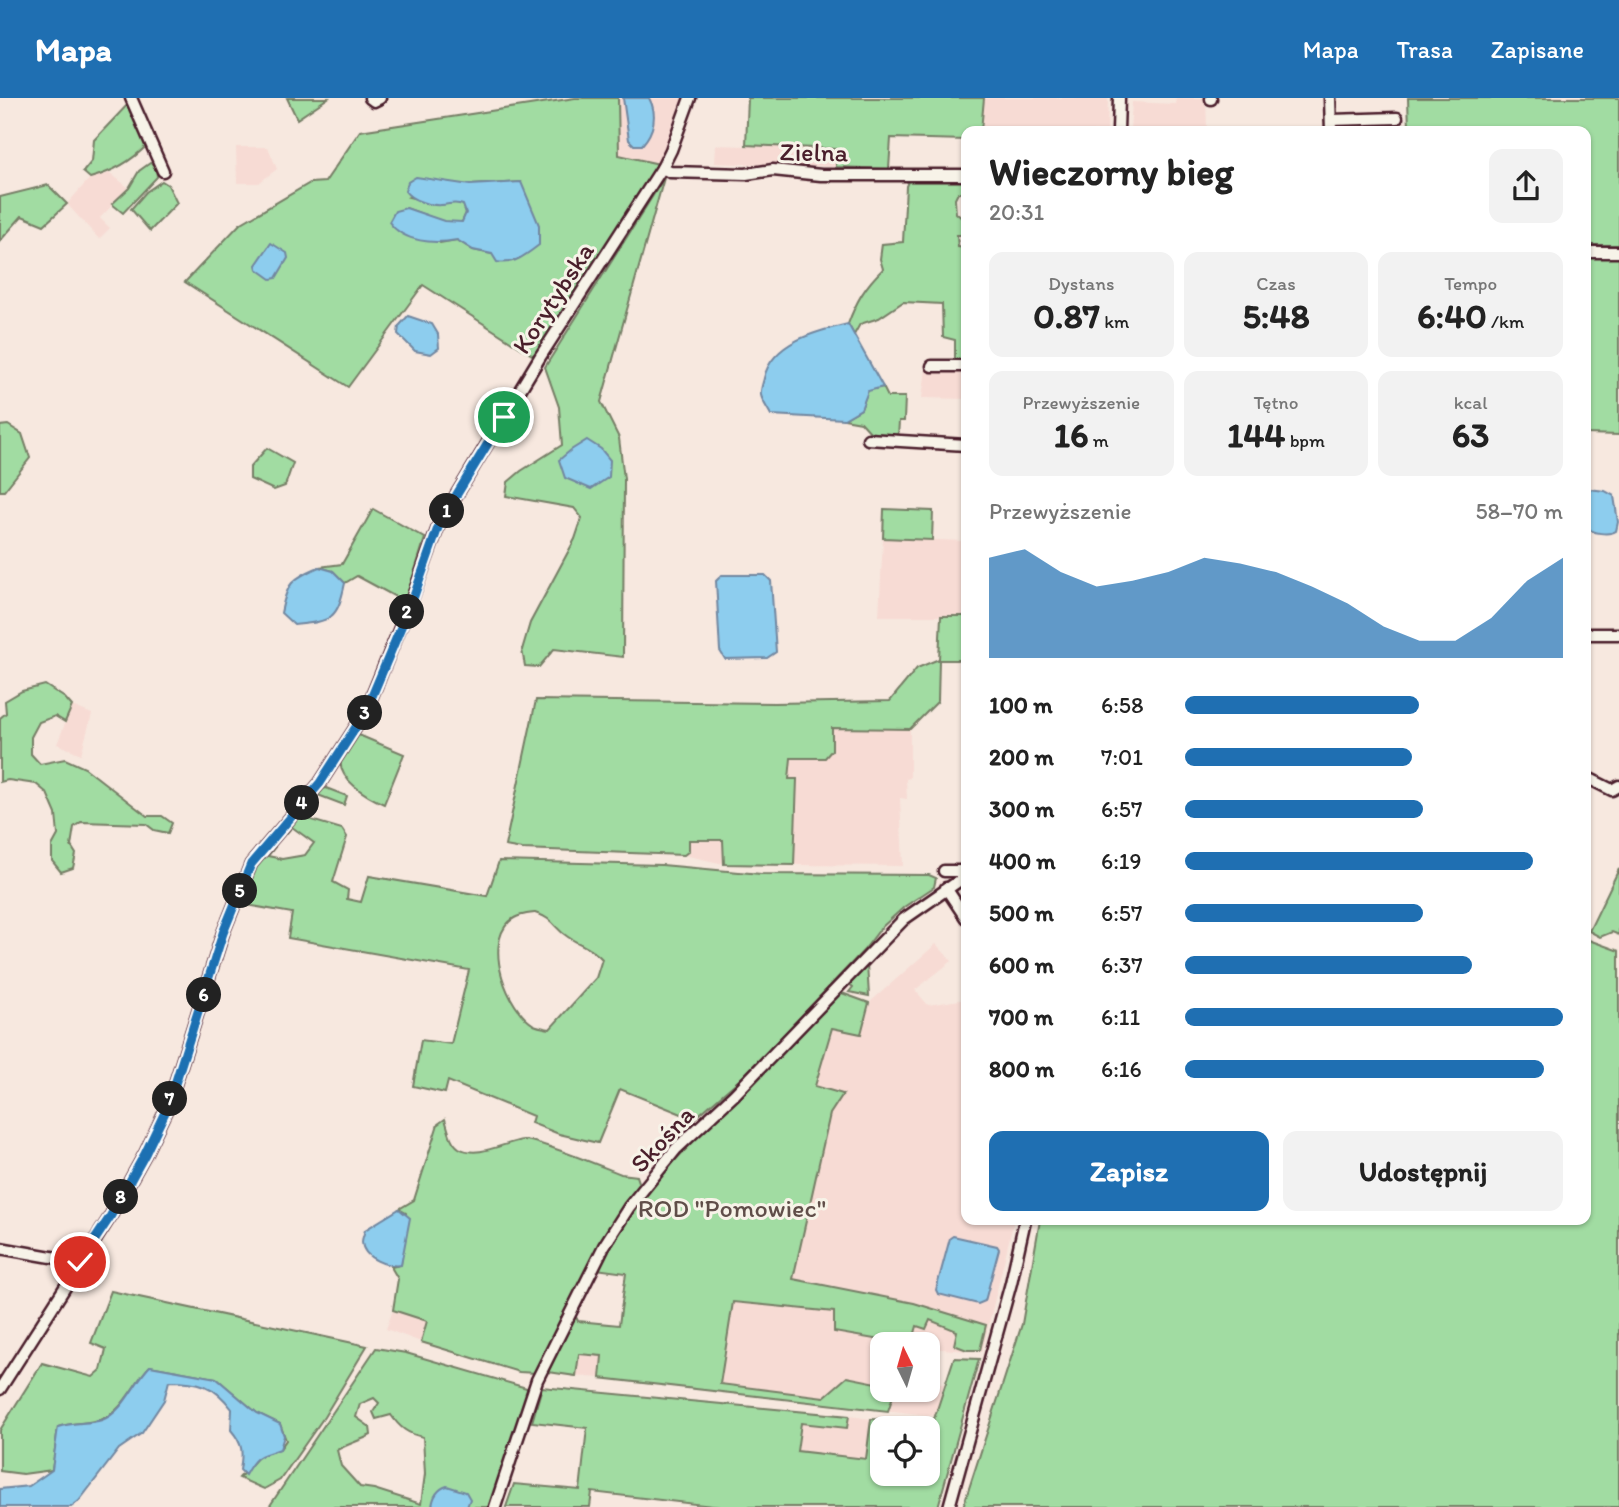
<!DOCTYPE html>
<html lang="pl">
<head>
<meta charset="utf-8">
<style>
  body { margin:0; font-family:Itim,sans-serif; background:#f2f2f2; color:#222; height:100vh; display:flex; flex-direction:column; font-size:26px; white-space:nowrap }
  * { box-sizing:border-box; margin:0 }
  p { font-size:23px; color:#767676 }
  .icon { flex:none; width:38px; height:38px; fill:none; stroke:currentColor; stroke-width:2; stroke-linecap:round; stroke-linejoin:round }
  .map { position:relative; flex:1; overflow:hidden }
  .details { position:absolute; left:961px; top:28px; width:630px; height:1099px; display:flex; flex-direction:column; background:#fff; border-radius:14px; box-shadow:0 2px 5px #0004 }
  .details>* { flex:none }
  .needle { width:46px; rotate:355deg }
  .controls { position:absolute; left:870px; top:1234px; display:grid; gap:14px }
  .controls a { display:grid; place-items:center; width:70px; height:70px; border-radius:14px; background:#fff; box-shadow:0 2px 5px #0004; font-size:35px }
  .pin { position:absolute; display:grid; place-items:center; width:60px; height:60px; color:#fff; margin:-30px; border:4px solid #fff; border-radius:50%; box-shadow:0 2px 7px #0007 }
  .km { position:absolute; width:35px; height:35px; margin:-18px; border-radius:50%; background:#222; color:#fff; font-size:19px; line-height:35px; text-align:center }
  .round { display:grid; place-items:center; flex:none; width:74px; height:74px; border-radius:14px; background:#f2f2f2 }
  .headline { display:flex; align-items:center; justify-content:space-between; height:119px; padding:0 28px }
  h1 { font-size:38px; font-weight:700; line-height:52px }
  .figures { display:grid; grid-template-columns:repeat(3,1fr); gap:10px; height:119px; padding:7px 28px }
  .figures div { display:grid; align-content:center; border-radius:14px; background:#f2f2f2; text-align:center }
  .figures b { font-size:35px; font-weight:700 }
  .figures small { font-size:19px; font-weight:400 }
  .figures p { font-size:19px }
  .chart { height:196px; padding:14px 28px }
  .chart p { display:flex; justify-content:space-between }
  .chart svg { width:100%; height:126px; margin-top:7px; fill:#1f6fb2; opacity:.7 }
  .button { display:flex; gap:14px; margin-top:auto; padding:14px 28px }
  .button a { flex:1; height:80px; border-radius:14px; background:#1f6fb2; color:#fff; font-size:28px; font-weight:700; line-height:80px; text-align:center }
  .button a+a { background:#f2f2f2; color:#222 }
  ul { padding:0 28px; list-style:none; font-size:23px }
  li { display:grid; grid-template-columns:112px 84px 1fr; align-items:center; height:52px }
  li i { height:18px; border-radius:9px; background:#1f6fb2 }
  header { display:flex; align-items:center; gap:42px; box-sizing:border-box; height:98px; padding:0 35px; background:#1f6fb2; color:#fff }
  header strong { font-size:33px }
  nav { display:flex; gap:38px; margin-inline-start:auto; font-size:24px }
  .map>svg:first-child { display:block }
</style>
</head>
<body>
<header>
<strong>Mapa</strong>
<nav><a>Mapa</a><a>Trasa</a><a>Zapisane</a></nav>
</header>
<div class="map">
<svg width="1619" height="1409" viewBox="0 0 1619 1409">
  <rect width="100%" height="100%" fill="#f7e8df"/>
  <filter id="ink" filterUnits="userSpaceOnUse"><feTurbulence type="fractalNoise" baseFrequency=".0143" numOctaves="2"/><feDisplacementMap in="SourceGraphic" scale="14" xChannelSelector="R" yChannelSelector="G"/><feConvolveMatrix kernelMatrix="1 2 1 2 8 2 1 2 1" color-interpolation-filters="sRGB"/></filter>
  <g filter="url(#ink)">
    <g fill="#f7dbd4">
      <polygon points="618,0 682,0 659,66 619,57"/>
      <polygon points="984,0 1108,0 1107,33 981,33"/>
      <polygon points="1176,0 1206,0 1207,33 1130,33 1132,4 1175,6"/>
      <polygon points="716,47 837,51 836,69 715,65"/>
      <polygon points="236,49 268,49 277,71 259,85 237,85"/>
      <polygon points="110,75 129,90 100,120 110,130 99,141 67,106 90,80"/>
      <polygon points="926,271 966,271 966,301 922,300"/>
      <polygon points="883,440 966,443 966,518 879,518"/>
      <polygon points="72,608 92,616 81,656 57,646"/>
      <polygon points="832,630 910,631 910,680 906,681 907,701 900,700 903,768 794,767 797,682 789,681 791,660 825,660 832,652"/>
      <polygon points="689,742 723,742 724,766 684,757 689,752"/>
      <polygon points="936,846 952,863 915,892 928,907 966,901 966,1122 1014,1122 982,1254 928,1250 928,1246 882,1246 882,1292 928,1292 928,1281 947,1287 936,1318 703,1291 716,1185 835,1188 793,1181 830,1016 843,996 815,988 832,929 861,936 869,905"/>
      <polygon points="393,1212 427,1223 421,1244 386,1231"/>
      <polygon points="579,1255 602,1258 600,1280 576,1278"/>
      <polygon points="849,1318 871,1321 866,1362 797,1353 801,1325 846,1330"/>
    </g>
    <g fill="#a1dca2" stroke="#767e66" stroke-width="2" fill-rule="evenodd">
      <polygon points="287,0 328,0 297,21"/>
      <path d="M575,0H618L619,57L659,66L540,262L423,187L348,289L185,184L240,126L310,85L325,84L360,33ZM521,84L492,156L473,152L457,142L440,145L406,110L444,124H462L466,115L463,106L454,103L441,107L409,99L444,85L470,87Z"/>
      <polygon points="748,0 984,0 981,33 966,33 966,42 891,40 889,71 836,69 836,51 746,47"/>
      <polygon points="1408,0 1619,0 1619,147 1586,147 1586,33 1341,33 1409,31"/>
      <path d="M129,5L147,47C131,64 112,74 90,80L83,74L92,63L94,42Z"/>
      <polygon points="150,65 156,67 157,79 123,115 112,106 129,90 139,73"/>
      <path d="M910,79L966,80V95H958L955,101L956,115L963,121V137H957L958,149L966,150V264H955V242L943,239L942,206L903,204L879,220L860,226L854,237L848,226C856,204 865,188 883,171L880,161L882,146L903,144L906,88Z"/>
      <polygon points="664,80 601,304 619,340 624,381 623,559 554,551 539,569 525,568 522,552 530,525 575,441 582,420 574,410 506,398 508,384 521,373 562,347 559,309 545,269"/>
      <polygon points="162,83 168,87 177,105 150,133 131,111 146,94"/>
      <polygon points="48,87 67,106 44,127 22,118 0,143 0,99"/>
      <polygon points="1586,157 1619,158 1619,337 1586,336"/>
      <polygon points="883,289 888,299 905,299 904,323 899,323 898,339 871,335 861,324 844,321 861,311 868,292"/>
      <polygon points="8,327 22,336 30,360 4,393 0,393 0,328"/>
      <polygon points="267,350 293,365 285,388 274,392 250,381 250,369"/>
      <polygon points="373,411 425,440 405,504 357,478 345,485 333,473 319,469 342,466"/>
      <polygon points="884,411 933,413 932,442 883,440"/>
      <polygon points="941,518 966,518 966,562 939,562 938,603 910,631 832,630 832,652 825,660 791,660 789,681 797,681 794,767 724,766 723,742 689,742 689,753 684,757 522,751 505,748 536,602 774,605 890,603 917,570 939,561"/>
      <polygon points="45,587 65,600 72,608 65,624 55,618 39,624 31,639 31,656 40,666 65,661 85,670 147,718 162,718 172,725 168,735 154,732 146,726 81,724 74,729 71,748 76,756 73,770 61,774 52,763 52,748 58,737 56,716 47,695 36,686 8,682 0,684 0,620 6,615 5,603 22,593"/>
      <path d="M354,635L404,656L384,706C368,699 336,681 341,660C343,651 350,642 354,635Z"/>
      <path d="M326,690L347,698L344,707L318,697L301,719L342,731L347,739L333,784L348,792L347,801L361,804L369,778L487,798L499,763L662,767L761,776L929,777L936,780L934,789L904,809L881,830L864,852L747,975L694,1021L620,991L598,1045L559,1036L531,1025L533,1018L448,983L445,995L413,988L421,942L451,946L469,872L288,840L292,815L241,806L248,780L269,745L275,749L268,758L282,761L305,757L314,745L292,729L286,736L281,731L319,692ZM535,815C555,821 553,830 568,839C580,847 592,850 602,861L596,880L550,931C545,930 538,929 534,927C507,911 484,848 509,824C516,817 526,816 535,815Z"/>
      <polygon points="1619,771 1619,837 1612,834 1600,839 1589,833"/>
      <polygon points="1586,841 1619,853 1619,1409 963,1409 1022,1226 1040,1122 1586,1122"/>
      <polygon points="866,864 867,866 869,898 849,894 853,889 848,885"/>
      <polygon points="839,894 869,905 861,936 832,930 815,988 843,996 830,1016 793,1181 914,1205 986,1227 980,1252 967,1252 954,1247 957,1233 930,1222 926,1231 917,1228 912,1246 903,1246 834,1234 834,1214 733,1204 720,1286 824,1299 847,1279 882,1286 882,1292 895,1292 888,1313 600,1280 602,1258 579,1256 576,1278 548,1274 575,1217 578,1223 619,1227 626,1175 596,1171 623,1126 651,1087"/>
      <path d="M445,1021C448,1030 450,1044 459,1050C478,1061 505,1044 523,1042C536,1041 605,1070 621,1076L637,1078L640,1087L605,1135L536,1275L519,1274L421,1244L427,1223L393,1212L398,1181L391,1169L401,1167L406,1115L399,1111L414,1102L438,1026Z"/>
      <path d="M111,1193L367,1248L324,1319L280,1382L264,1391L239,1380L261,1356L280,1351L286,1342L280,1326L257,1315L216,1280L150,1268C134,1284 123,1314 102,1321C88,1326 72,1324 58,1329L52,1372L23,1376L0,1373V1332L42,1265L93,1279L101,1272L106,1251L91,1245Z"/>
      <path d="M376,1250L406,1255L530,1291L491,1409H269ZM374,1300L379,1305L373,1314L376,1321L391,1317C400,1330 408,1336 423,1339L425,1376L421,1406L374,1391L360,1389L341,1368L337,1352C348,1346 359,1343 371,1337L370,1329L356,1319L360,1306Z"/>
      <path d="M954,1260L979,1261L938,1409H721L592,1394L590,1409H506L514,1386L580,1392L587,1330L532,1324L542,1289L849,1318L847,1330L801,1325L797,1353L866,1361L871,1321L933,1324ZM928,1330V1376H882V1330Z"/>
    </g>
    <g fill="#8dcdee" stroke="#7287a0" stroke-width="2">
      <path d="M623,0H649C658,16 654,34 642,47H634L629,42Z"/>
      <path d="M416,79L470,87L521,84L539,127V147C526,157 514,167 497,164L492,156L473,152L457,142C434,146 404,145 389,124L395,113L406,110L444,123L462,124L466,115L463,107C453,103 450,107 441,107C430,108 411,102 405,93L408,84Z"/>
      <polygon points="271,145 287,155 288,160 276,180 271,181 257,171 256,167"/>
      <polygon points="408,218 432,226 438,236 439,250 431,256 415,253 398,236 399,228"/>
      <path d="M848,226L883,289L868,293L861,311L844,321L771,317C768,311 762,303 761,297C760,292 763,285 764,280C772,244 817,233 848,226Z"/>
      <polygon points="587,342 601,351 610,362 609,379 591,391 565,380 559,362 571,352"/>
      <path d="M1589,391L1605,393L1614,398L1618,424L1616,433C1608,438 1592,435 1586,429V392Z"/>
      <path d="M319,469L333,473L345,485C337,523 331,523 294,527L281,515C287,485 291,481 319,469Z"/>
      <polygon points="722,477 765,477 771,483 776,554 767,560 725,561 720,553 716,483"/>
      <path d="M399,1111L410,1120L401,1167C388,1169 363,1161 362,1144C362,1140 364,1136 365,1132Z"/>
      <polygon points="953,1138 997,1148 999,1151 985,1203 978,1206 938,1196 936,1192 950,1140"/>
      <path d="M150,1268L216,1280L257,1315L280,1326L284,1338L280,1351C259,1359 257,1355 245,1377L240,1372C243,1354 243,1346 231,1332L232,1311C214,1287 199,1283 169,1283L164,1302L142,1335L119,1351L79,1403L71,1409H0V1391L29,1388L52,1372L58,1329C72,1324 88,1326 102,1322C124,1314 134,1284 150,1268Z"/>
      <path d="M447,1388L466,1394L470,1401L467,1409H432C433,1399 438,1391 447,1388Z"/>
    </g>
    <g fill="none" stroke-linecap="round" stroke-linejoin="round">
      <defs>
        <g id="minor">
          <polyline points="131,0 163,73"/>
          <polyline points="370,0 374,3 380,0"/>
          <polyline points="1211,0 1211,1"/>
          <polyline points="1330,0 1331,33"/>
          <polyline points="1331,22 1397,20"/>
          <polyline points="1118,33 1119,0"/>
          <polyline points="662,70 670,74 746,76 773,72 821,77 966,77"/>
          <polyline points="1586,154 1619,154"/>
          <polyline points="932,268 966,268"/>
          <polyline points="868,341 966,347"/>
          <polyline points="1586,536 1619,536"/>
          <polyline points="1586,679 1612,692 1619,688"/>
          <polyline points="944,773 960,773 966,777"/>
          <polyline points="946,790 966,820"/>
          <polyline points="0,1150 80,1164"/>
          <polyline points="0,1291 110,1119 145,1056 168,1008 223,835 251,766 320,685 365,615 413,498 440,424 540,259 662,70 671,52 690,0"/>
          <polyline points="495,1409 537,1282 604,1148 629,1109 676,1051 734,997 904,821 966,778"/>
          <polyline points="949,1409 1011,1185 1025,1122"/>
        </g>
      </defs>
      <use href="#minor" stroke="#4a1f2b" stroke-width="15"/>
      <use href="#minor" stroke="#f7f3e8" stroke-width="10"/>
    </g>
  </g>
  <g fill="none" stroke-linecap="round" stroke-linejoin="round" filter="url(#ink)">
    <defs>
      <polyline id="route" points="80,1164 110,1119 145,1056 168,1008 223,835 251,766 320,685 365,615 414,498 440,424 504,319"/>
    </defs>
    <use href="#route" stroke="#fff" stroke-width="14"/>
    <use href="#route" stroke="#1f6fb2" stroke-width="9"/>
  </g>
  <g text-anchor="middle" stroke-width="6" stroke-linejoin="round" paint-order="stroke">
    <g font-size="26" fill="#4a1f2b" stroke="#f7f3e8">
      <text transform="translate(814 54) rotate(1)" y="9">Zielna</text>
      <text transform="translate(553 200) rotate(-57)" y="9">Korytybska</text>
      <text transform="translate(662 1041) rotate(-47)" y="9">Skośna</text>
    </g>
    <g font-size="26" fill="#604e49" stroke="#f7f3e8">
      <text x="732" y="1119">ROD "Pomowiec"</text>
    </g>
  </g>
</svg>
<div class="controls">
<a><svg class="needle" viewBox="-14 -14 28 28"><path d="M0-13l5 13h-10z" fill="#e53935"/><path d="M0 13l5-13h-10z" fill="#767676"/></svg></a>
<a><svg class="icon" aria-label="locate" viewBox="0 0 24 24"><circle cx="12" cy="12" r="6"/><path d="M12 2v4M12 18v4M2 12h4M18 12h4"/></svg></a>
</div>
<div class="pin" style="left:504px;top:319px;background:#1e9e55"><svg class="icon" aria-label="arrive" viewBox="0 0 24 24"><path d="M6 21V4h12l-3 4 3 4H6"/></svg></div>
<div class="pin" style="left:80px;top:1164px;background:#d93025"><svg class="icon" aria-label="check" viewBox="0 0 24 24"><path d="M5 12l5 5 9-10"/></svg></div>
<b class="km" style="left:447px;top:413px">1</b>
<b class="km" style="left:407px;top:514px">2</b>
<b class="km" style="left:365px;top:615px">3</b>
<b class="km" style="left:302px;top:705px">4</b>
<b class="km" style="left:240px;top:793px">5</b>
<b class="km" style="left:204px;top:897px">6</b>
<b class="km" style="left:170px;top:1001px">7</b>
<b class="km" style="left:121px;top:1099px">8</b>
<section class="details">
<div class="headline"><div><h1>Wieczorny bieg</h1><p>20:31</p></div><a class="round"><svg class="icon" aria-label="share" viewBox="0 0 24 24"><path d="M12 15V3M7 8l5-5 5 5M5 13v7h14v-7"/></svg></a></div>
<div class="figures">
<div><p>Dystans</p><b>0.87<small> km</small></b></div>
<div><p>Czas</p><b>5:48</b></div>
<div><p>Tempo</p><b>6:40<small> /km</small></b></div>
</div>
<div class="figures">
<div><p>Przewyższenie</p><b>16<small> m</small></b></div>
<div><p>Tętno</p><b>144<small> bpm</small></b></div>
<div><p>kcal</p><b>63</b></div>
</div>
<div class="chart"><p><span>Przewyższenie</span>58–70 m</p>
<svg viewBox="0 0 160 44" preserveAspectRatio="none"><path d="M0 44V9L10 6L20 14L30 19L40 17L50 14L60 9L70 11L80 14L90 19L100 25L110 33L120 38L130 38L140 30L150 17L160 9V44z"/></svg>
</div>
<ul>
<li><b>100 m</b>6:58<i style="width:62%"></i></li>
<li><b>200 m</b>7:01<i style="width:60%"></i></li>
<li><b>300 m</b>6:57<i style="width:63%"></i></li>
<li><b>400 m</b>6:19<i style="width:92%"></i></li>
<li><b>500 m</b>6:57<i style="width:63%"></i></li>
<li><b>600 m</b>6:37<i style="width:76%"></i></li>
<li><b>700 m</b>6:11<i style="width:100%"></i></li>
<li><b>800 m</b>6:16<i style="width:95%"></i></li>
</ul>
<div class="button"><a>Zapisz</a><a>Udostępnij</a></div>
</section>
</div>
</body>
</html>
